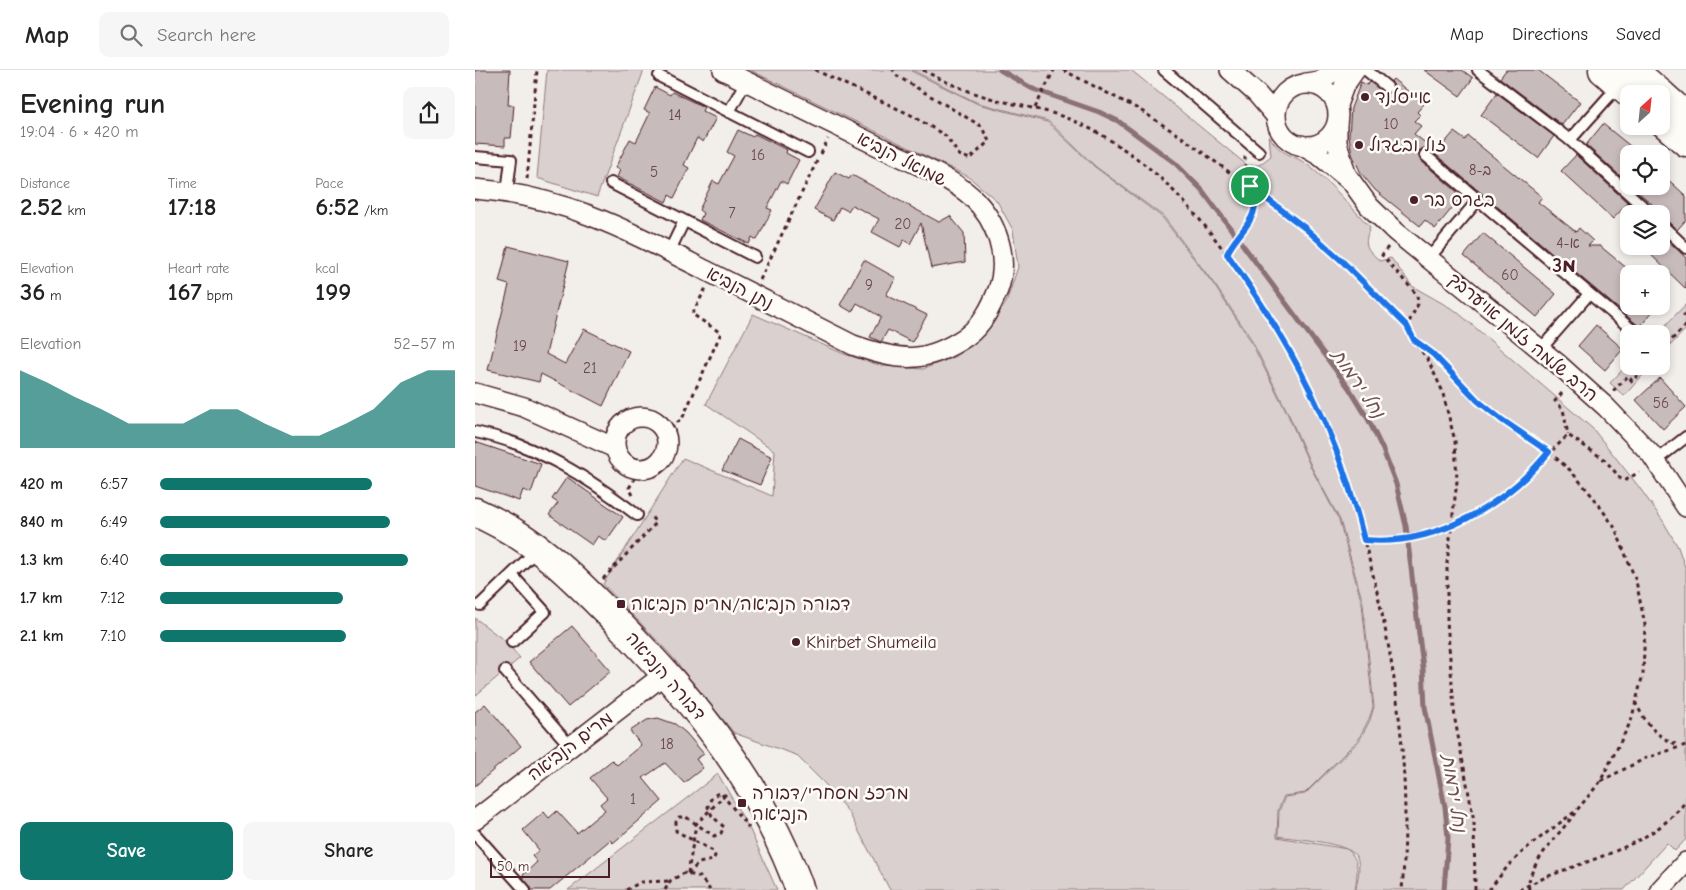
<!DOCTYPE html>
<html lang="en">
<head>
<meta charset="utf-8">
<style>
  body { margin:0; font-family:"Comic Neue","Playpen Sans Hebrew",sans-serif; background:#f6f6f6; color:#222; height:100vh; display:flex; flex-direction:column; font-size:19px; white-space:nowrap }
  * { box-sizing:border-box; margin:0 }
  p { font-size:16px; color:#767676 }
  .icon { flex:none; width:28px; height:28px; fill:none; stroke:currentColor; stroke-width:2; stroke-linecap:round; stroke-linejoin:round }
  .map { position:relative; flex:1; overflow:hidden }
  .panel { display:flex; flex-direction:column; background:#fff; width:475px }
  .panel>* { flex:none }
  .needle { width:32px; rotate:27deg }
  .tools { position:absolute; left:1145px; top:15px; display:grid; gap:10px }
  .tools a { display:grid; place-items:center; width:50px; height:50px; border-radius:10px; background:#fff; box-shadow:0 2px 8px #0003; font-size:25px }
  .scale { position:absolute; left:15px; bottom:12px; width:120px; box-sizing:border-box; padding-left:5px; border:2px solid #4a1f2b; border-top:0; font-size:14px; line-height:18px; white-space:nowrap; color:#4a1f2b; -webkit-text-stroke:4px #fdfcf7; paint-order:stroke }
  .pin { position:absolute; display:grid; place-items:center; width:42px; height:42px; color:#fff; margin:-21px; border:2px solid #fff; border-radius:50%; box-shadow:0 1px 5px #0007 }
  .round { display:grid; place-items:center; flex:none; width:52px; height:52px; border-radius:10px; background:#f6f6f6 }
  .summary { display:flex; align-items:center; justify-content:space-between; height:85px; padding:0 20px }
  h1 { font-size:28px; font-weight:800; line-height:38px }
  .figures { display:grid; grid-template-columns:repeat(3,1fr); gap:8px; height:85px; padding:5px 20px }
  .figures div { display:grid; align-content:center }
  .figures b { font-size:25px; font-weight:800 }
  .figures small { font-size:14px; font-weight:400 }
  .figures p { font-size:14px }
  .chart { height:140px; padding:10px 20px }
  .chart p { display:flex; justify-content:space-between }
  .chart svg { width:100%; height:90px; margin-top:5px; fill:#0f766e; opacity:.7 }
  .action { display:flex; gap:10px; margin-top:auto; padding:10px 20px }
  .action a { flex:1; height:58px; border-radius:10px; background:#0f766e; color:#fff; font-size:20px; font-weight:800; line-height:58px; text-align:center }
  .action a+a { background:#f6f6f6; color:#222 }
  ul { padding:0 20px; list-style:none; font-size:16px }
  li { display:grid; grid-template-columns:80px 60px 1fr; align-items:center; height:38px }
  li i { height:12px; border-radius:6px; background:#0f766e }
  header { display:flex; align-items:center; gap:30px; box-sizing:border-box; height:70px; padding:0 25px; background:#fff; border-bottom:1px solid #e0e0e0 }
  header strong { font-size:24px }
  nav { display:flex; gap:28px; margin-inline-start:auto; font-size:18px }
  .search { width:350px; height:45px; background:#f6f6f6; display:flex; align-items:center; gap:12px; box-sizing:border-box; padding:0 18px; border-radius:10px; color:#767676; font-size:19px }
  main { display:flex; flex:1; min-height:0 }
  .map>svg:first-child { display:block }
</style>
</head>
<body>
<header>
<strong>Map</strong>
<div class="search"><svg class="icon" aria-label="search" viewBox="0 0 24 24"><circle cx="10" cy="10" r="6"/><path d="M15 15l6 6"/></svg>Search here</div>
<nav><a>Map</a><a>Directions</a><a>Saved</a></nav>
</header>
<main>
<section class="panel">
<div class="summary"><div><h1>Evening run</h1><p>19:04 · 6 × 420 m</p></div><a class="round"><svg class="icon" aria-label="share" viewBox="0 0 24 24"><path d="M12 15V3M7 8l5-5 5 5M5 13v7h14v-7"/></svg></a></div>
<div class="figures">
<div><p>Distance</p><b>2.52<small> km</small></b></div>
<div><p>Time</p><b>17:18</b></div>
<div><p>Pace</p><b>6:52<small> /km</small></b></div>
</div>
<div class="figures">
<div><p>Elevation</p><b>36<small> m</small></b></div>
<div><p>Heart rate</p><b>167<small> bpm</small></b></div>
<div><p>kcal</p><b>199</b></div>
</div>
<div class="chart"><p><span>Elevation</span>52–57 m</p>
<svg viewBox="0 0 160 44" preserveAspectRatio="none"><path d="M0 44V6L10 12L20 19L30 25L40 32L50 32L60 32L70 25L80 25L90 32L100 38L110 38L120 32L130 25L140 12L150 6L160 6V44z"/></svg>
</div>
<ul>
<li><b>420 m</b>6:57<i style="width:72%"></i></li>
<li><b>840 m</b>6:49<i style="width:78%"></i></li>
<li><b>1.3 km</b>6:40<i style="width:84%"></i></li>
<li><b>1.7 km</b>7:12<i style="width:62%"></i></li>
<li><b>2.1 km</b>7:10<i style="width:63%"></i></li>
</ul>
<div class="action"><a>Save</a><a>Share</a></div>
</section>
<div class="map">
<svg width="1211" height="820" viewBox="0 0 1211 820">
  <rect width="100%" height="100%" fill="#f2efeb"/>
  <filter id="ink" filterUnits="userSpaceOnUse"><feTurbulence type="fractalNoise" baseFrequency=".02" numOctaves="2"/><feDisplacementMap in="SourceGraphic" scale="10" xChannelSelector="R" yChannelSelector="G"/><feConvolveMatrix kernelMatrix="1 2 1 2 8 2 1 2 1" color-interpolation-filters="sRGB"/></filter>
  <g filter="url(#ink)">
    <g fill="#d9d0cf" stroke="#92787d">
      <polygon points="72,0 169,0 122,127 62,108"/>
      <path d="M275,0H434L503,34L572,52L620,97L687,147L739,215L774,268L813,345L836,398L864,450L887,534L898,637L894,649L883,670L830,723L809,726L803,740L802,767L872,779C886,791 882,803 880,820H415L374,743L351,715L321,685L259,663L194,583L128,514L208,388L297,426L300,381L231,334L278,244L369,284L408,296L448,299L482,286L511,261L531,233L543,197L538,160L522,131L494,107Z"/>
      <path d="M437,0H656L773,96L784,95L796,86L794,66C808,88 816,82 834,96C856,113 875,136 895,157C888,176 891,178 905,191L916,188L937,216L981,241L1118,359L1164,417L1188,451L1203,477L1211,500V769L1200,781L1192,773L1149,820H881C882,810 887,795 881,786C872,772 820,769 803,766L804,741L810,727L830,724L884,671L895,650L899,637L888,533L865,450L837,398L814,345L775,267L740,215L688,146L621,97L573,51L503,33Z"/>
      <polygon points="1211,234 1211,259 1186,285 1186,264 1182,264"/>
      <polygon points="1154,293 1154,296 1176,296 1149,326 1135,313"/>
      <polygon points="0,548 30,571 45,588 0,626"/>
      <polygon points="243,704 275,760 302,820 93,820"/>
    </g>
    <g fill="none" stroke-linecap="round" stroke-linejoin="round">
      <polyline stroke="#8b6f75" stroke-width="5" points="525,0 558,19 624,42 643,51 700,93 727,120 874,318 893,349 908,380 921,414 931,456 948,598 950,637 970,737 973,768 969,820"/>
    </g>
    <g fill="#c8bbbb" stroke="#4a1f2b">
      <polygon points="0,0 35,0 33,35 39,35 36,68 30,68 30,76 0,74"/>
      <polygon points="949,0 987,0 998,8 985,26"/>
      <polygon points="1031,0 1063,0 1105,32 1087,55 1025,8"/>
      <polygon points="918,9 949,34 942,42 945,45 939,51 946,56 939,64 962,82 979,62 990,70 993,66 1067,127 1063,132 1101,162 1104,158 1118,171 1113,176 1125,176 1154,200 1154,236 1182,236 1165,257 954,79 948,78 944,81 945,90 987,126 960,159 950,150 945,156 900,120 886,103 877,84 874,66 876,38 886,12 892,15 895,12 911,24 919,19 916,11"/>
      <polygon points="180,17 195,25 197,22 229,37 227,41 241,48 228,72 222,68 209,95 214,98 199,128 194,125 191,132 142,107 145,100 140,98 155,69 161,72 175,43 169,40"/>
      <polygon points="1022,23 1079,66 1063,88 1006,45"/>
      <polygon points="1128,54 1165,84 1154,84 1154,114 1111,75"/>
      <polygon points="263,60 278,67 280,64 312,80 311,83 324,90 312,114 306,111 292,138 297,140 282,170 277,167 274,174 225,150 228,143 224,140 238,111 244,114 259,86 252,82"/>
      <polygon points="1101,85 1153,133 1138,149 1086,101"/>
      <polygon points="360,102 374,109 377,105 464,152 475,146 489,163 490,192 456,198 446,153 435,174 429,170 425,177 397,162 404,149 377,135 373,141 365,137 358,150 339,140"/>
      <polygon points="1186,103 1211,126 1211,150 1202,160 1186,147 1186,143 1177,134 1156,116 1186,116"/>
      <polygon points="1008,163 1081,224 1062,247 989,186"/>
      <polygon points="1186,164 1211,188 1211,219 1167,176 1186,176"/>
      <polygon points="33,176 94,191 71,284 90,294 109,259 154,281 128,336 66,304 64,312 13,300 34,215 24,212"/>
      <polygon points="389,190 421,208 411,225 452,245 437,272 413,260 406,272 395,267 406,247 382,233 377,242 365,235"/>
      <polygon points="1121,255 1148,279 1130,300 1103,276"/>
      <polygon points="1185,308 1211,337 1188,359 1161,330"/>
      <polygon points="263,369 297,387 285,415 247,400"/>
      <polygon points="0,372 66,394 56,423 48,420 44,431 0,416"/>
      <polygon points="92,407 148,447 131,471 123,466 117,475 74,445 83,433 77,429"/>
      <polygon points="97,556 136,601 93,637 54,592"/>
      <polygon points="10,634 46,676 0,716 0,642"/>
      <polygon points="183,648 200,654 211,663 229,684 221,689 228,698 209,713 190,693 168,708 187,731 138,773 135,770 75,820 57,820 47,806 62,792 57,786 64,780 48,760 69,742 74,748 82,741 102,763 130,740 125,734 132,728 115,708 137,690 142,695 166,675 155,661 172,650"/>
    </g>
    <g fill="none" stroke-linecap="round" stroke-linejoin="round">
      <defs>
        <g id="lane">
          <polyline points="689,0 784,82"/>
          <polyline points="891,0 912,17"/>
          <polyline points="1003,0 1095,70 1176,144"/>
          <polyline points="184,6 333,82"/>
          <polyline points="254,42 271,11"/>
          <polyline points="1095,70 1144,15"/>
          <polyline points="950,85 1161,263"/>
          <polyline points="0,87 36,90 32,122"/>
          <polyline points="136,113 280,187"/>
          <polyline points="1186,154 1211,178"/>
          <polyline points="194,182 209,151"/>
          <polyline points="954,188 1003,130"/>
          <polyline points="1065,280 1114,224"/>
          <path d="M0,362C61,374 114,408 162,445"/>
          <polyline points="1180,391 1211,367"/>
          <polyline points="37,505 70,542 37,572"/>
          <polyline points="5,535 62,480"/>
          <polyline points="30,601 95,676"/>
          <polyline points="0,764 50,820"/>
        </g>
        <g id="street">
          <polyline points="755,0 782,24 800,45"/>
          <polyline points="831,13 844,11 861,0"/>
          <circle cx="832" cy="45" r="31"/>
          <polyline points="862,35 869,16 880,0"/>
          <polyline points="862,54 862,73 871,104 894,136 921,162 1082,293 1131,337 1176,384 1211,437"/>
          <polyline points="826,75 845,86 873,109"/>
          <path d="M0,119C89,126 152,160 230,200C279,225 329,250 378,275C424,291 450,295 492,266C508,254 516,237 523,220C535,187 521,150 497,127C474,106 435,92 407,78C354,52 301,26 248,0"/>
          <polyline points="0,323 49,337 140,378"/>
          <circle cx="166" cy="373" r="26"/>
          <polyline points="0,750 191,603"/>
          <polyline points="1185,820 1211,792"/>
        </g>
        <g id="secondary">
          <polyline points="1128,0 1156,24"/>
          <polyline points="1158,0 1186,24"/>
          <polyline points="1186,24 1211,46"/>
          <polyline points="1186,50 1211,72"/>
          <path d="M0,442C61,469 95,504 140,550C217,628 288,715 325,820"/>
        </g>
      </defs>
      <use href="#lane" stroke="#4a1f2b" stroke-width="14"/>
      <use href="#street" stroke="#4a1f2b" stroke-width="22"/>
      <use href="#secondary" stroke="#4a1f2b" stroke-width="31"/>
      <g stroke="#4a1f2b" stroke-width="3" stroke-dasharray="4 4" stroke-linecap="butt">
        <polyline points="340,0 436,45 471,66 484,85 495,89 514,71 506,56 422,6 418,0"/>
        <path d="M448,0C469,12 492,21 515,28C539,35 563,38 586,46C609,54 630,66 650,80C694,110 728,151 758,193C792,239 823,288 847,340C866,384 878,428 890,474C921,588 937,702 927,820"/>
        <polyline points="588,0 665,40 708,68 830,158 898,221 932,256 939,271 958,285 992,321 1027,350 1068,377 1095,400 1119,428 1140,458 1161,511 1170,555 1168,604 1156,651 1125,712 1102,740 1053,777 1033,796 1014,820"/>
        <polyline points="560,38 579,0"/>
        <polyline points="346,84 353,69"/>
        <polyline points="52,109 62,0"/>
        <polyline points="913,177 907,185 942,225 943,234 932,256"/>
        <path d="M752,184C760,167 784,151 781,128C780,125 777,121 776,118C772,109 770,96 770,86"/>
        <polyline points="285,210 342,91"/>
        <polyline points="1211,244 1209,245 1211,247"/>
        <polyline points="942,275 953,290 967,320 980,371 982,411 972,493 972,551 980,650 999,751 1000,820"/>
        <polyline points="1186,281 1211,255"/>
        <polyline points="1138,321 1153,306 1157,311 1172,296"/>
        <polyline points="1087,323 1080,331 1088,339 1093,365"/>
        <polyline points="189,362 207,349 246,263 217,244 231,218"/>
        <polyline points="158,425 154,418 166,399"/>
        <polyline points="889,470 914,472 949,464 967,459 1003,442 1040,417 1093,365 1130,390 1146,409 1151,410 1164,402"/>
        <polyline points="128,509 181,453 175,445"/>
        <path d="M1160,632C1171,653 1181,668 1204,675"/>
        <polyline points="1126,711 1171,688 1211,675"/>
        <polyline points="213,803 221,754 254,721"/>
        <path d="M213,804L224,793L238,790L240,786L238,781L201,761V752L204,747H211L239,766L246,763L249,757L237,746L233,737C235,729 238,724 246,723L274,758"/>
        <polyline points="151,820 166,812 195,811"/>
        <polyline points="190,820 195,811 209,803 225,807 235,820"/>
        <path d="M1044,820C1098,790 1171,784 1211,731"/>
        <path d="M1054,820C1050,796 1087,762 1100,743"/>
      </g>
      <use href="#lane" stroke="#fdfcf7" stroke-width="10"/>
      <use href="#street" stroke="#fdfcf7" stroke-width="19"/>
      <use href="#secondary" stroke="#fdfcf7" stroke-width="28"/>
    </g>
  </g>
  <g fill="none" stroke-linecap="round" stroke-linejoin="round" filter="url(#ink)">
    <defs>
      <path id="route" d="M775,116L830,158L866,190L932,256L939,270L958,284L1003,331L1027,350L1074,382C1030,435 960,477 889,470C863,362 817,274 752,184C763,160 791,147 775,116Z"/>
    </defs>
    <use href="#route" stroke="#fff" stroke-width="10"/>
    <use href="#route" stroke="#1a73e8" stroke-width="6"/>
  </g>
  <g fill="#4a1f2b" stroke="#fdfcf7" stroke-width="2">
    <circle cx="890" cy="27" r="5"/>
    <circle cx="884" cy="75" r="5"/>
    <circle cx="939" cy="130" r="5"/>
    <rect x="141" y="529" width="10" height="10" rx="2.5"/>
    <circle cx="321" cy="572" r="5"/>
    <rect x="262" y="728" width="10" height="10" rx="2.5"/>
  </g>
  <g text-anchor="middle" stroke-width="5" stroke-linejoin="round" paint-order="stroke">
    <g font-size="15" fill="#6a464f">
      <text x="200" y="50">14</text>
      <text x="916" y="59">10</text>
      <text x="283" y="90">16</text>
      <text x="1005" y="105">8-ב</text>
      <text x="179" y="107">5</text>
      <text x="257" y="148">7</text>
      <text x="428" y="159">20</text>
      <text x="1093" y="178">4-א</text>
      <text x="1035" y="210">60</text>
      <text x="394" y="220">9</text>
      <text x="45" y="281">19</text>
      <text x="115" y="303">21</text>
      <text x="1186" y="338">56</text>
      <text x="192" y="679">18</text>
      <text x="158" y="734">1</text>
    </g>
    <g font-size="18" fill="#4a1f2b" stroke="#fdfcf7" text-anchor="start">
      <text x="900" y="33">אייסלנד</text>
      <text x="894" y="81">זול ובגדול</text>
      <text x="949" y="136">בגרס בר</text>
      <text x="156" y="540">דבורה הנביאה/מרים הנביאה</text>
      <text x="331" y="578">Khirbet Shumeila</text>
      <text x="277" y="729">מרכז מסחרי/דבורה<tspan x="277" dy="21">הנביאה</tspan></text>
    </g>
    <g font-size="18" fill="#4a1f2b" stroke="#fdfcf7">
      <text transform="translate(427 89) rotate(27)" y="6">שמואל הנביא</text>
      <text transform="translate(265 218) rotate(27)" y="6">נתן הנביא</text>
      <text transform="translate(1048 267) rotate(40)" y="6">הרב שלמה זלמן אויערבך</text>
      <text transform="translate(191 606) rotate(49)" y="6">דבורה הנביאה</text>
      <text transform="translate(95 676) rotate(-37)" y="6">מרים הנביאה</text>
    </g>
    <g font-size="19" font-style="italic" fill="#704e56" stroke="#fdfcf7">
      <text transform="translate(884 313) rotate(56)" y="7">נחל ירמות</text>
      <text transform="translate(980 723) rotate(81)" y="7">נחל ירמות</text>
    </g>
    <g font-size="20" font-weight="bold" fill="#4a1f2b" stroke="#fdfcf7">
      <text x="1089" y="202">מ3</text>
    </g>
  </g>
</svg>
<div class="tools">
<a><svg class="needle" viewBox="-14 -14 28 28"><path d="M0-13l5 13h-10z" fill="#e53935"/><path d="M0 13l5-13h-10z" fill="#767676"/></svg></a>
<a><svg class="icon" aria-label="locate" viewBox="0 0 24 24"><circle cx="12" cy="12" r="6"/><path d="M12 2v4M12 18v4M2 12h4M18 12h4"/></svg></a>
<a><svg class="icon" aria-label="layers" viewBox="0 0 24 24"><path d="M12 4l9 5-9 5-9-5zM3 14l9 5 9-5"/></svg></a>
<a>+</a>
<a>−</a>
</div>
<div class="scale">50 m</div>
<div class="pin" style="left:775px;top:116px;background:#1e9e55"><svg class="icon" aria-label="arrive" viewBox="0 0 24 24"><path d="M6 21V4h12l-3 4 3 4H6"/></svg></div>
</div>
</main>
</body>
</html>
